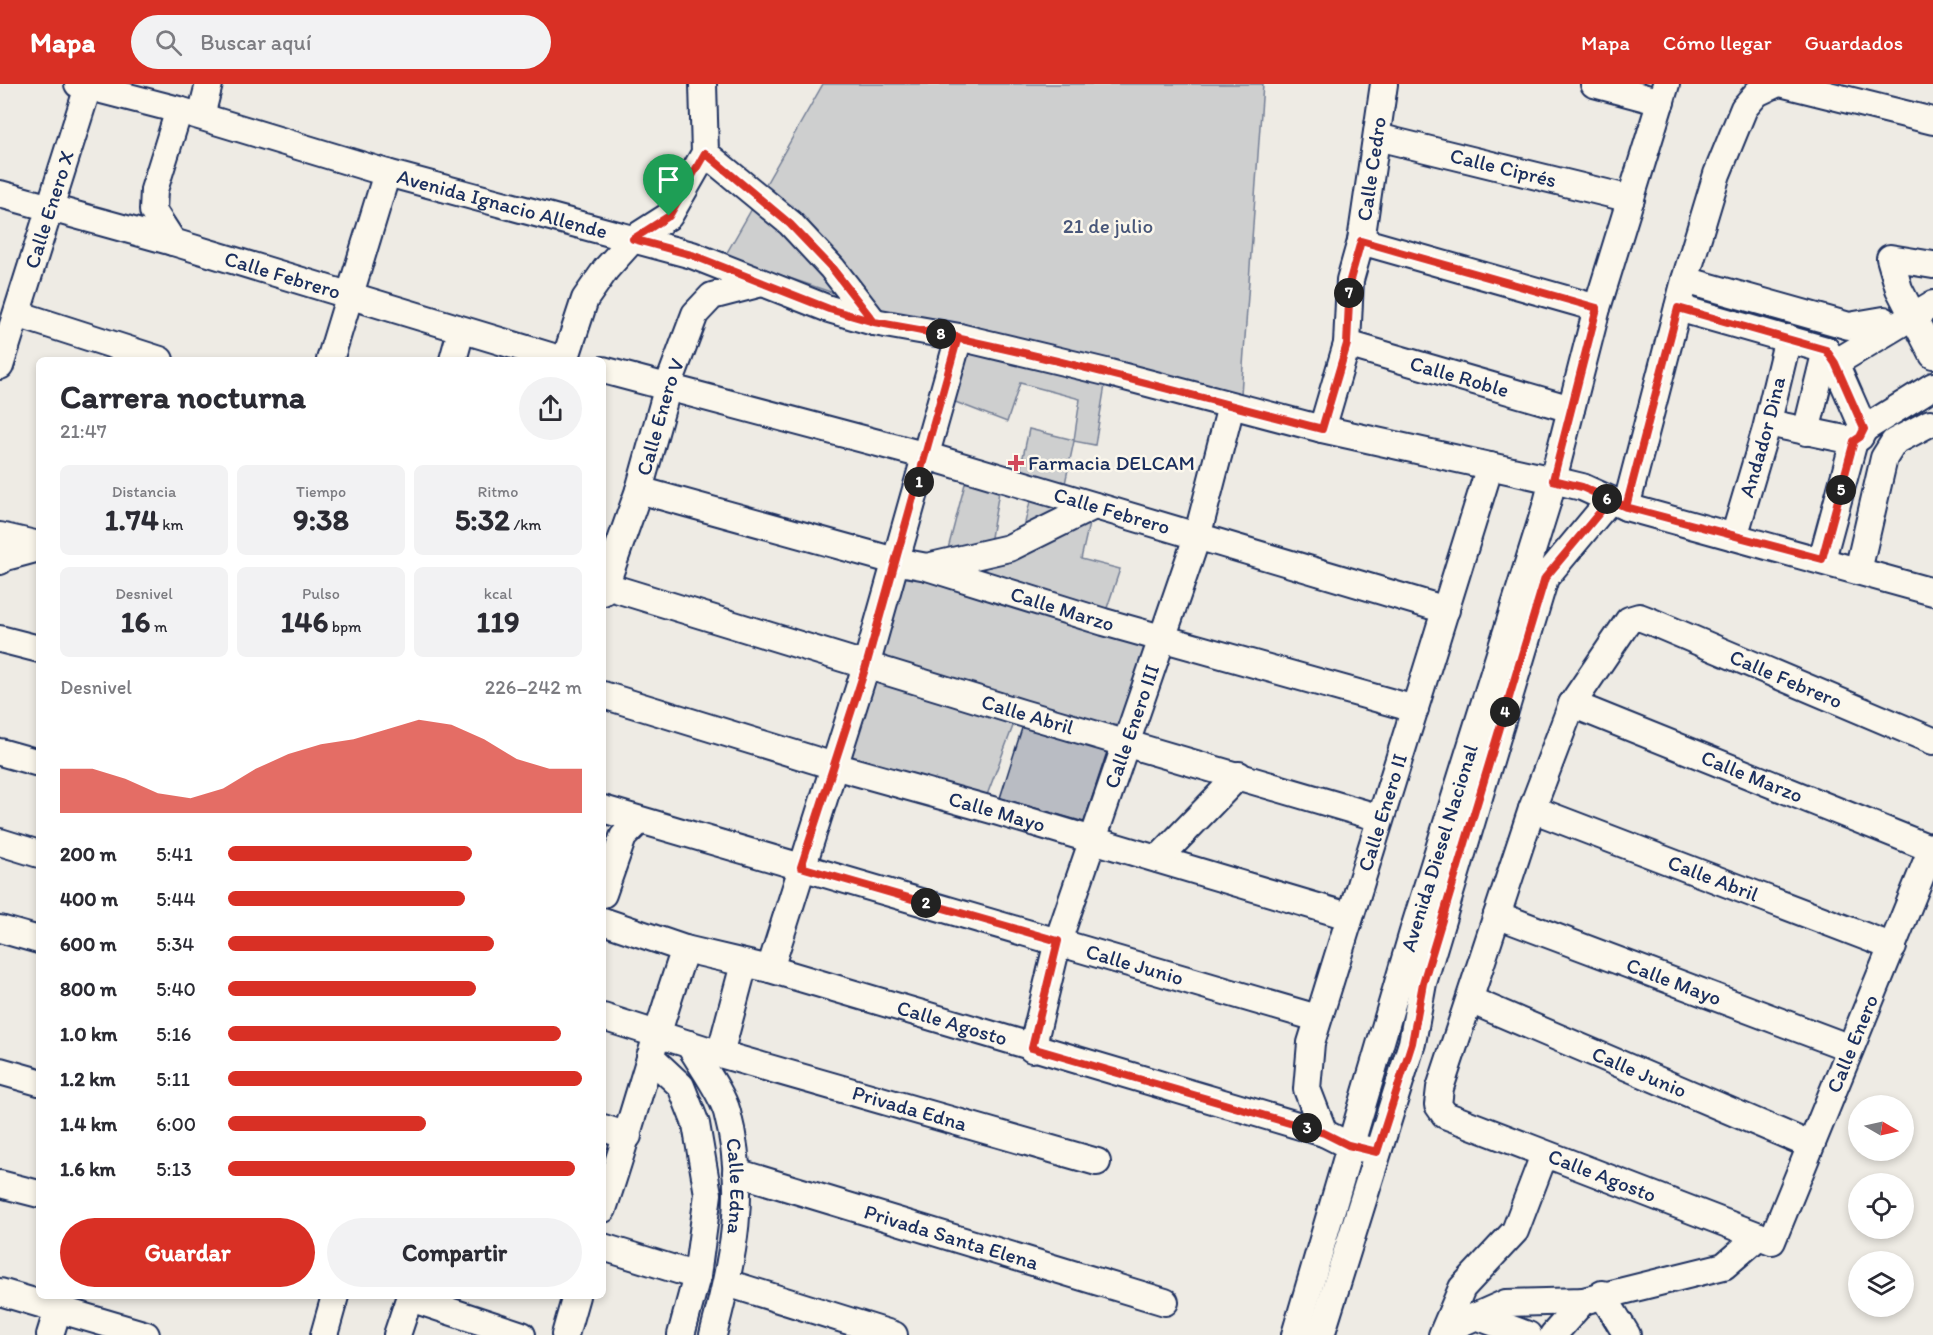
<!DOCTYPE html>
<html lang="es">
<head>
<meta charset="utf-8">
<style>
  body { margin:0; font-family:Itim,sans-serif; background:#f2f2f3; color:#2b2b33; height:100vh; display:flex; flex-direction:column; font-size:22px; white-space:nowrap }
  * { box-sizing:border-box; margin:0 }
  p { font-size:20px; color:#7c7c81 }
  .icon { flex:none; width:33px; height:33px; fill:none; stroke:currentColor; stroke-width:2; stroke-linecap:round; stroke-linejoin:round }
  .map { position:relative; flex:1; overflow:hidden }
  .drawer { position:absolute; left:36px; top:273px; width:570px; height:942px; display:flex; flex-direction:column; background:#fff; border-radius:9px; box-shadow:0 3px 9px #0003 }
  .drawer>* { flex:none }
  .needle { width:39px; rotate:99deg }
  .buttons { position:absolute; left:1848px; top:1011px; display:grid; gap:12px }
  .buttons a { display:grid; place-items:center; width:66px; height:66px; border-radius:50%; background:#fff; box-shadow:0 3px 9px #0003; font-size:30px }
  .pin { position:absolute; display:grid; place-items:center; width:51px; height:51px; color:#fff; margin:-62px -26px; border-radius:50% 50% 50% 0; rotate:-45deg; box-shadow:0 0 6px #0007 }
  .pin .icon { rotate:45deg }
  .km { position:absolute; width:30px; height:30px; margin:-15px; border-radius:50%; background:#222; color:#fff; font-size:16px; line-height:30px; text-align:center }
  .round { display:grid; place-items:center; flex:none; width:63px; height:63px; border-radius:32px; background:#f2f2f3 }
  .head { display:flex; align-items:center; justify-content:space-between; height:102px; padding:0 24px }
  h1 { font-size:33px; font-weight:700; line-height:45px }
  .figures { display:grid; grid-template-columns:repeat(3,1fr); gap:9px; height:102px; padding:6px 24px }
  .figures div { display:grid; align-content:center; border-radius:9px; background:#f2f2f3; text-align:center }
  .figures b { font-size:30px; font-weight:700 }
  .figures small { font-size:16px; font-weight:400 }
  .figures p { font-size:16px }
  .chart { height:168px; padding:12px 24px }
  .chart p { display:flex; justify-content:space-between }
  .chart svg { width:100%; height:108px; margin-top:6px; fill:#d93025; opacity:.7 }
  .cta { display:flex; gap:12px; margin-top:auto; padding:12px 24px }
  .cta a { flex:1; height:69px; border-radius:36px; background:#d93025; color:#fff; font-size:24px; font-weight:700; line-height:69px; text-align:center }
  .cta a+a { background:#f2f2f3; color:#2b2b33 }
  ul { padding:0 24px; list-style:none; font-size:20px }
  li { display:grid; grid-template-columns:96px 72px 1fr; align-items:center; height:45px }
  li i { height:15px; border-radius:8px; background:#d93025 }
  header { display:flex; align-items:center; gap:36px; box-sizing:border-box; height:84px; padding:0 30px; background:#d93025; color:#fff }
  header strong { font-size:28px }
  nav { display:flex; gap:33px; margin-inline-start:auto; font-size:21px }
  .search { width:420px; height:54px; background:#f2f2f3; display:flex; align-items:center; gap:15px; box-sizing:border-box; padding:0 21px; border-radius:33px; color:#7c7c81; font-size:22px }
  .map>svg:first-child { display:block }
</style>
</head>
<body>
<header>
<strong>Mapa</strong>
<div class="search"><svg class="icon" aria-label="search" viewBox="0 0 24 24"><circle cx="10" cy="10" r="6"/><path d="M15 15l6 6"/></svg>Buscar aquí</div>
<nav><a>Mapa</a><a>Cómo llegar</a><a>Guardados</a></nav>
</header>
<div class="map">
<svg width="1933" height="1251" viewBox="0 0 1933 1251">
  <rect width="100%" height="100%" fill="#eeebe4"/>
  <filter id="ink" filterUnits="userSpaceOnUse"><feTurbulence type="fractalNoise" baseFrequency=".0167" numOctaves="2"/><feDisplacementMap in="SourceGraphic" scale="12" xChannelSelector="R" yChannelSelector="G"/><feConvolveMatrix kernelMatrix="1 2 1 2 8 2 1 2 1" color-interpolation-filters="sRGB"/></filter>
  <g filter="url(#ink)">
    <g fill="#cecfcf" stroke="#747f96" stroke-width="1.5">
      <polygon points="823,0 1263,0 1240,324 969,255 725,172"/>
      <polygon points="968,262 1106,295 1095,361 1074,357 1063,409 1018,396 1029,345 1074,356 1080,315 1020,299 1007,338 945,314"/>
      <polygon points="967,392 1000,402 991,453 1020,460 1032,409 1091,431 1081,475 1120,485 1104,533 943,484"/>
      <polygon points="899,484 1152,558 1121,645 1021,621 987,711 849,677"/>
    </g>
    <polygon fill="#0003" points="1038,629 1120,652 1097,723 1083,737"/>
    <polygon fill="#b9bcc3" stroke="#1b2f5e" stroke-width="1.5" points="1023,641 1108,665 1084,738 1000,714"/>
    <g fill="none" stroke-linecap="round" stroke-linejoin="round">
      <defs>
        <g id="minor">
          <path id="s1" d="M78,0L179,26L387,89L692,171L829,225L874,238L959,253L1110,289L1322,345L1553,396L1582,403L1626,423L1933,508"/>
          <polyline points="1594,0 1661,18"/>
          <polyline points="1784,0 1933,37"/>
          <polyline points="201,32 209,0"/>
          <path id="s2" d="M1377,53L1631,115"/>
          <polyline points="705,69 790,139 832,184 874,238"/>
          <path id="s3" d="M0,110L173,158L563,276"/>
          <polyline points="1361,157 1597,224"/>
          <polyline points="173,158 153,127 154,106 179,26"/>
          <polyline points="1933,181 1890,174 1899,205 1933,271"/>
          <polyline points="1685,196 1849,242 1884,236"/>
          <polyline points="1678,224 1826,266"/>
          <polyline points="17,230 160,276"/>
          <path id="s4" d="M1347,260L1571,325"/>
          <polyline points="330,276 387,89"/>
          <polyline points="453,276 461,247"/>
          <polyline points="565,276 585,215 606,185 633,155 669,132 705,69 703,0"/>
          <polyline points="1835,279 1933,220"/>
          <path id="s5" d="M0,282L88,3"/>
          <path id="s6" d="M603,286L927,372L1446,526"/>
          <polyline points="1768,339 1854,357 1860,353 1864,345 1835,279 1826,266"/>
          <path id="s7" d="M1322,345L1347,260L1350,196L1361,157L1384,0"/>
          <polyline points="1864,345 1933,302"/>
          <polyline points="1806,348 1826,266"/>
          <path id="s8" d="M639,406L895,477L927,483L1104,538L1415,625"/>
          <polyline points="1626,423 1685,196 1717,90 1744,24 1757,9 1776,0"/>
          <polyline points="0,452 39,461"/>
          <path id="s9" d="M1734,453L1766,345L1788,254"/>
          <polyline points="1822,475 1854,357"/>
          <polyline points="0,477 2,474 39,464"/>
          <polyline points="927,483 1009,464 1094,422"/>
          <polyline points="1858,487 1884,374 1894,358 1930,339"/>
          <path id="s10" d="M603,501L1022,629L1380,734"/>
          <path id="s11" d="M603,508L639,406L668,302L695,230L712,212L762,199"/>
          <polyline points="0,555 39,565"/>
          <path id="s12" d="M603,611L834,682L992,726L1348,832"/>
          <path id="s13" d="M1572,620L1932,765"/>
          <path id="s14" d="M1933,657L1652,538L1639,533L1629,536L1572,620L1532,725L1440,1004L1438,1021L1445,1031L1772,1157L1933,762"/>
          <polyline points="0,668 39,679"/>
          <path id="s15" d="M603,725L1317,934"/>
          <path id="s16" d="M1532,725L1893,863"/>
          <polyline points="0,758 39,770"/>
          <polyline points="1158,775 1239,691"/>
          <polyline points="603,810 623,753 639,737"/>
          <path id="s17" d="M1497,831L1850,964"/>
          <path id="s18" d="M603,837L685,865L770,885L1324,1049"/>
          <polyline points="0,845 39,856"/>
          <polyline points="770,885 866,582 959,253"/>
          <path id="s19" d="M1470,916L1810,1061"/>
          <path id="s20" d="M603,933L720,970L1097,1078"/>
          <path id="s21" d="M689,960C700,980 721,1007 727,1028C748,1106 733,1176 713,1251"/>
          <path id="s22" d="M1032,965L1058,857L1197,453L1231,322"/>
          <polyline points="720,970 744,880"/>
          <polyline points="650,973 681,1002 696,1040 708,1110 697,1192 681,1251"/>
          <polyline points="0,987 39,998"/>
          <polyline points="603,1044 628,1052"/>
          <path id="s23" d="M1364,1065L1348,1061L1324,1049L1307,1005L1311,959L1490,382"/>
          <path id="s24" d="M736,1088L1165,1218"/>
          <polyline points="0,1100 39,1110"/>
          <path d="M603,1125C632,1039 655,951 685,865"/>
          <polyline points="603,1163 697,1192"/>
          <polyline points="727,1199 894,1251"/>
          <polyline points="0,1208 146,1251"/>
          <polyline points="1602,1210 1627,1251"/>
          <polyline points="410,1214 522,1251"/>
          <polyline points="1476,1232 1528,1251"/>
          <polyline points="1445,1246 1506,1219 1583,1217 1724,1182 1759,1152"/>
          <polyline points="50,1251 62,1212"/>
          <polyline points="324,1251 335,1212"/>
          <polyline points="397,1251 410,1212"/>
          <polyline points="565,1251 576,1212"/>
          <path id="s25" d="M1295,1251L1413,848L1547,419L1597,224L1666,0"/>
          <polyline points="1321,1251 1412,959 1423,899 1545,494 1610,416"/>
          <polyline points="1442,1251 1462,1204 1515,1147 1544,1071"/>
          <polyline points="1553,1251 1583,1217"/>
        </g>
      </defs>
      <use href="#minor" stroke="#1b2f5e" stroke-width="30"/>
      <use href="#minor" stroke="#fbf7ec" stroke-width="26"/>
    </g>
  </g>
  <g fill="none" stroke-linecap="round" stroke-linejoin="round" filter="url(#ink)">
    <defs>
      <path id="route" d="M669,132L633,155L692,171L829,225L874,238L958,253L866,582L801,783L1058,857L1032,964L1324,1049L1348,1061L1377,1068L1412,959L1423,899L1545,494L1610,416L1626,423L1822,475L1854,357L1860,353L1864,345L1835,279L1826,266L1678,224L1626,423L1582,403L1553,396L1597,224L1361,157L1350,196L1347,260L1322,345C1173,307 1026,265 874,238L832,184L790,140L705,69L669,132"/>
    </defs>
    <use href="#route" stroke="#fff" stroke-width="12"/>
    <use href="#route" stroke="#d93025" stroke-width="8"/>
  </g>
  <path fill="#d1495b" stroke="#fbf7ec" stroke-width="2" d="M1013 370h6v6h6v6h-6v6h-6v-6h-6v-6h6z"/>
  <g text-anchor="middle" stroke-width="5" stroke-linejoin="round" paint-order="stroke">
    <g font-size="21" fill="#1b2f5e" stroke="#fbf7ec">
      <text dy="7" stroke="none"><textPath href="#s2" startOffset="130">Calle Ciprés</textPath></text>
      <text dy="7" stroke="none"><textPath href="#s7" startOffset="266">Calle Cedro</textPath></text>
      <text dy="7" stroke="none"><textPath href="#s1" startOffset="441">Avenida Ignacio Allende</textPath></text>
      <text dy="7" stroke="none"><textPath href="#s5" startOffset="164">Calle Enero X</textPath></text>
      <text dy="7" stroke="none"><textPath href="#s3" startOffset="294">Calle Febrero</textPath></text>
      <text dy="7" stroke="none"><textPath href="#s4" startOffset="117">Calle Roble</textPath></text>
      <text dy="7" stroke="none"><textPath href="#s11" startOffset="184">Calle Enero V</textPath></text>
      <text dy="7" stroke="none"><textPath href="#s9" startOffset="104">Andador Dina</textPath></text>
      <text dy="7" stroke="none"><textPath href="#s6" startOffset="528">Calle Febrero</textPath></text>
      <text dy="7" stroke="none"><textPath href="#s8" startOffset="440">Calle Marzo</textPath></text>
      <text transform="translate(1786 595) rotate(23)" y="7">Calle Febrero</text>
      <text dy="7" stroke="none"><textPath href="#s10" startOffset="444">Calle Abril</textPath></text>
      <text dy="7" stroke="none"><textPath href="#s22" startOffset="338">Calle Enero III</textPath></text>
      <text dy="7" stroke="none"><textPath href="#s13" startOffset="194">Calle Marzo</textPath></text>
      <text dy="7" stroke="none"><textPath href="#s12" startOffset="411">Calle Mayo</textPath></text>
      <text dy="7" stroke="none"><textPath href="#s23" startOffset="378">Calle Enero II</textPath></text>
      <text dy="7" stroke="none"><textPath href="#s25" startOffset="508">Avenida Diesel Nacional</textPath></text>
      <text dy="7" stroke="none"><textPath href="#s16" startOffset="194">Calle Abril</textPath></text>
      <text dy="7" stroke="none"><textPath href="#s15" startOffset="554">Calle Junio</textPath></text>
      <text dy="7" stroke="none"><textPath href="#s17" startOffset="189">Calle Mayo</textPath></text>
      <text dy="7" stroke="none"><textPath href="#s18" startOffset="364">Calle Agosto</textPath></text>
      <text dy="7" stroke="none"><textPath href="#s14" startOffset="1430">Calle Enero</textPath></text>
      <text dy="7" stroke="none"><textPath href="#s19" startOffset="184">Calle Junio</textPath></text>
      <text dy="7" stroke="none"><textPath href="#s20" startOffset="320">Privada Edna</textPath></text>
      <text dy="7" stroke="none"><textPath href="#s14" startOffset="1035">Calle Agosto</textPath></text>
      <text dy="7" stroke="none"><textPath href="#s21" startOffset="153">Calle Edna</textPath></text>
      <text dy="7" stroke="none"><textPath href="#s24" startOffset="225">Privada Santa Elena</textPath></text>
    </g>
    <g font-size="21" fill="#48577a" stroke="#fbf7ec">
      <text x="1108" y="149">21 de julio</text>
    </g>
    <g font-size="21" fill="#1b2f5e" stroke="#fbf7ec" text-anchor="start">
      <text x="1028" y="386">Farmacia DELCAM</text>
    </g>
  </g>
</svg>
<div class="buttons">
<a><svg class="needle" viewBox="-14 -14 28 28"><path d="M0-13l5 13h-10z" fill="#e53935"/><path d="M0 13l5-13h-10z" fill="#7c7c81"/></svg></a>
<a><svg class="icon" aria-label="locate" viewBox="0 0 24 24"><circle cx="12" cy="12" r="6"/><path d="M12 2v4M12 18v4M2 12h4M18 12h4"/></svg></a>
<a><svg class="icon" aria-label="layers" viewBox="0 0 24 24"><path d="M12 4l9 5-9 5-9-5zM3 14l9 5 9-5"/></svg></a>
</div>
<div class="pin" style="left:669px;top:132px;background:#1e9e55"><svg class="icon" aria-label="arrive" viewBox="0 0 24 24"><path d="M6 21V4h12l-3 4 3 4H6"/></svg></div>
<b class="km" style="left:919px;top:398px">1</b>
<b class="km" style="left:926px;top:819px">2</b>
<b class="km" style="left:1307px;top:1044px">3</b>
<b class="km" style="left:1505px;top:628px">4</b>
<b class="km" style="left:1841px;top:406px">5</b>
<b class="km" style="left:1607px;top:415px">6</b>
<b class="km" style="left:1349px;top:209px">7</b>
<b class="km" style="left:941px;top:250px">8</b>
<section class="drawer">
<div class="head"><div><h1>Carrera nocturna</h1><p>21:47</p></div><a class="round"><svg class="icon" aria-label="share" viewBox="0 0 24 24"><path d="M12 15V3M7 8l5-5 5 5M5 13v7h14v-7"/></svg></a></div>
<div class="figures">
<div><p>Distancia</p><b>1.74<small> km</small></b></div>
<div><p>Tiempo</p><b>9:38</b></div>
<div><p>Ritmo</p><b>5:32<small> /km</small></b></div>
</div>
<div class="figures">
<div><p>Desnivel</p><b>16<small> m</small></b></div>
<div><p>Pulso</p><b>146<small> bpm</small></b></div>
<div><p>kcal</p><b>119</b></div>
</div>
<div class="chart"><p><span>Desnivel</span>226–242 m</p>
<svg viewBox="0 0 160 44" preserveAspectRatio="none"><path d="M0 44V26L10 26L20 30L30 36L40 38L50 34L60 26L70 20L80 16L90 14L100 10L110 6L120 8L130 14L140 22L150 26L160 26V44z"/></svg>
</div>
<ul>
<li><b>200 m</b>5:41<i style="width:69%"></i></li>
<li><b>400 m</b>5:44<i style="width:67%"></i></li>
<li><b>600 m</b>5:34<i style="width:75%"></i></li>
<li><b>800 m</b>5:40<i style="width:70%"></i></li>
<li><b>1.0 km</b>5:16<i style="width:94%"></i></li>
<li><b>1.2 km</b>5:11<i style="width:100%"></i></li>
<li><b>1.4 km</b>6:00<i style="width:56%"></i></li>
<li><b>1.6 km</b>5:13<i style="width:98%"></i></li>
</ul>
<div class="cta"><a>Guardar</a><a>Compartir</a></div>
</section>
</div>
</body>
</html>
